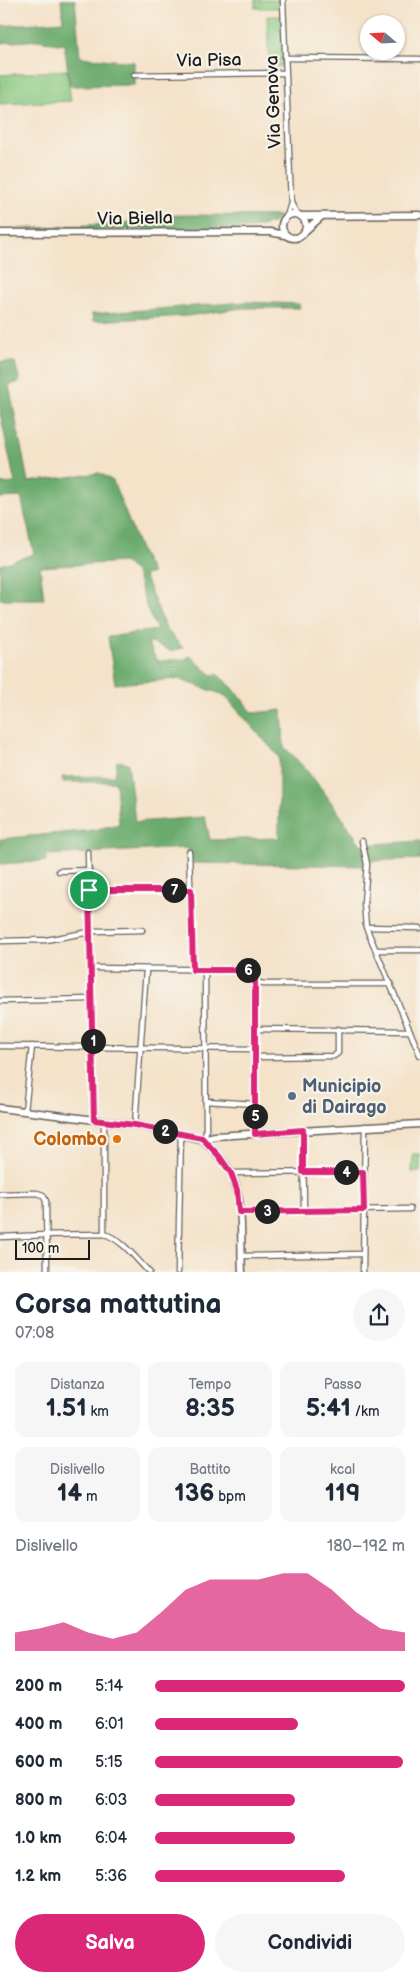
<!DOCTYPE html>
<html lang="it">
<head>
<meta charset="utf-8">
<style>
  body { margin:0; font-family:"Balsamiq Sans",sans-serif; background:#f6f6f7; color:#1f2937; height:100vh; display:flex; flex-direction:column; font-size:19px; white-space:nowrap }
  * { box-sizing:border-box; margin:0 }
  p { font-size:16px; color:#747a83 }
  .icon { flex:none; width:28px; height:28px; fill:none; stroke:currentColor; stroke-width:2; stroke-linecap:round; stroke-linejoin:round }
  .map { position:relative; height:1272px; overflow:hidden }
  .sheet { display:flex; flex-direction:column; background:#fff; flex:1 }
  .sheet>* { flex:none }
  .needle { width:32px; rotate:289deg }
  .fabs { position:absolute; left:360px; top:15px; display:grid; gap:10px }
  .fabs a { display:grid; place-items:center; width:45px; height:45px; border-radius:50%; background:#fff; box-shadow:0 1px 4px #0004; font-size:25px }
  .scale { position:absolute; left:15px; bottom:12px; width:75px; box-sizing:border-box; padding-left:5px; border:2px solid #1c1c1c; border-top:0; font-size:14px; line-height:18px; white-space:nowrap; color:#1c1c1c; -webkit-text-stroke:4px #f7f3e8; paint-order:stroke }
  .pin { position:absolute; display:grid; place-items:center; width:42px; height:42px; color:#fff; margin:-21px; border:2px solid #fff; border-radius:50%; box-shadow:0 1px 5px #0007 }
  .km { position:absolute; width:25px; height:25px; margin:-12px; border-radius:50%; background:#222; color:#fff; font-size:14px; line-height:25px; text-align:center }
  .round { display:grid; place-items:center; flex:none; width:52px; height:52px; border-radius:26px; background:#f6f6f7 }
  .overview { display:flex; align-items:center; justify-content:space-between; height:85px; padding:0 15px }
  h1 { font-size:28px; font-weight:700; line-height:38px }
  .figures { display:grid; grid-template-columns:repeat(3,1fr); gap:8px; height:85px; padding:5px 15px }
  .figures div { display:grid; align-content:center; border-radius:12px; background:#f6f6f7; text-align:center }
  .figures b { font-size:25px; font-weight:700 }
  .figures small { font-size:14px; font-weight:400 }
  .figures p { font-size:14px }
  .chart { height:140px; padding:10px 15px }
  .chart p { display:flex; justify-content:space-between }
  .chart svg { width:100%; height:90px; margin-top:5px; fill:#db2777; opacity:.7 }
  .button { display:flex; gap:10px; margin-top:auto; padding:10px 15px }
  .button a { flex:1; height:58px; border-radius:30px; background:#db2777; color:#fff; font-size:20px; font-weight:700; line-height:58px; text-align:center }
  .button a+a { background:#f6f6f7; color:#1f2937 }
  ul { padding:0 15px; list-style:none; font-size:16px }
  li { display:grid; grid-template-columns:80px 60px 1fr; align-items:center; height:38px }
  li i { height:12px; border-radius:6px; background:#db2777 }
  .map>svg:first-child { display:block }
</style>
</head>
<body>
<div class="map">
<svg width="420" height="1272" viewBox="0 0 420 1272">
  <rect width="100%" height="100%" fill="#f7f3e8"/>
  <filter id="ink" filterUnits="userSpaceOnUse"><feTurbulence type="fractalNoise" baseFrequency=".02" numOctaves="2"/><feDisplacementMap in="SourceGraphic" scale="10" xChannelSelector="R" yChannelSelector="G"/><feConvolveMatrix kernelMatrix="1 2 1 2 8 2 1 2 1" color-interpolation-filters="sRGB"/></filter>
  <filter id="wash" filterUnits="userSpaceOnUse"><feTurbulence type="fractalNoise" baseFrequency=".0096" numOctaves="4" result="noise"/><feDisplacementMap in="SourceGraphic" scale="20" xChannelSelector="R" yChannelSelector="G"/><feGaussianBlur stdDeviation="1.12" result="paint"/><feColorMatrix in="noise" values="0 0 0 0 0 0 0 0 0 0 0 0 0 0 0 0 0 1.4 0 .05"/><feComposite in="paint" operator="in"/></filter>
  <g filter="url(#wash)">
    <rect width="100%" height="100%" fill="#f4e2c9"/>
    <g fill="#84c67e" stroke="#50714d">
      <rect x="255" y="0" width="27" height="8"/>
      <polygon points="267,16 282,16 283,66 269,67"/>
      <polygon points="67,70 71,101 0,104 0,75"/>
      <polygon points="413,1154 420,1154 420,1172 412,1172"/>
    </g>
    <g fill="#6bab6d" stroke="#446444">
      <polygon points="61,0 75,0 80,57 134,62 134,85 70,86 64,43 58,44 39,40 0,43 0,26 63,21"/>
      <polygon points="190,215 280,216 273,223 252,228 94,230 15,229 127,223 134,216"/>
      <polygon points="246,302 299,304 300,308 242,308 187,316 93,321 92,314"/>
      <path d="M0,362H15L20,382L9,385L28,482L100,473L113,481L141,552L152,573L144,575L166,629L183,648L172,651L147,641L157,661L185,659L190,656L212,675L217,674L232,687L253,713L282,710L284,747C315,775 337,811 361,845L420,841V859L369,861L365,866L192,863V858L187,848L46,855V861L0,864V839L93,830L119,824L116,782H63L62,777L115,776L117,761L128,763L135,822L205,817L210,840L279,838V757L224,695L178,679L115,684L108,637L157,630L147,609L137,575L124,562L40,567L44,599H0V565L34,554L21,497L0,498V484L15,483L0,413Z"/>
    </g>
  </g>
  <g filter="url(#ink)">
    <g fill="none" stroke-linecap="round" stroke-linejoin="round">
      <defs>
        <g id="street">
          <polyline points="283,0 291,203 287,216"/>
          <polyline points="285,58 420,59"/>
          <polyline points="134,75 285,73"/>
          <polyline points="291,203 297,214"/>
          <polyline points="362,841 367,864 364,903 366,927 420,1055"/>
          <polyline points="88,852 94,1120"/>
          <polyline points="189,852 193,970"/>
          <polyline points="59,871 89,870"/>
          <polyline points="89,890 191,890"/>
          <polyline points="366,927 420,928"/>
          <polyline points="0,941 46,940 95,931 142,930"/>
          <polyline points="377,950 420,950"/>
          <polyline points="91,968 250,970 254,972 255,1134"/>
          <polyline points="255,982 264,984 391,984"/>
          <polyline points="0,1001 92,999"/>
          <polyline points="255,1029 410,1031"/>
          <polyline points="0,1046 255,1049"/>
          <polyline points="255,1057 334,1056 338,1053 338,1029"/>
          <polyline points="206,1101 255,1104"/>
          <polyline points="25,1111 32,1046"/>
          <polyline points="135,1125 146,970"/>
          <polyline points="303,1130 304,1211"/>
          <polyline points="202,1139 206,1132 205,970"/>
          <polyline points="231,1173 363,1172"/>
          <polyline points="0,1194 37,1193 43,1195 46,1201 47,1272"/>
          <polyline points="239,1212 410,1209"/>
          <polyline points="104,1234 104,1122"/>
          <path d="M0,1237C35,1235 69,1234 104,1234C122,1239 136,1259 149,1272"/>
          <polyline points="241,1256 363,1254"/>
          <polyline points="178,1272 181,1133"/>
          <polyline points="363,1272 365,1126"/>
        </g>
        <g id="secondary">
          <circle cx="294" cy="226" r="12"/>
          <polyline points="302,216 420,215"/>
          <polyline points="306,230 322,216"/>
          <polyline points="0,233 270,232 285,235"/>
          <polyline points="0,1108 135,1125 202,1139 215,1136 420,1124"/>
          <path d="M202,1139C212,1149 223,1158 230,1171C245,1198 240,1242 242,1272"/>
        </g>
      </defs>
      <use href="#street" stroke="#686159" stroke-width="7"/>
      <use href="#secondary" stroke="#686159" stroke-width="9"/>
      <use href="#street" stroke="#fff" stroke-width="4.5"/>
      <use href="#secondary" stroke="#fff" stroke-width="6"/>
    </g>
  </g>
  <g fill="none" stroke-linecap="round" stroke-linejoin="round" filter="url(#ink)">
    <defs>
      <polygon id="route" points="89,890 191,890 193,970 250,970 255,975 255,1134 303,1130 303,1172 363,1172 364,1210 239,1212 237,1190 231,1173 219,1156 202,1138 135,1125 94,1120"/>
    </defs>
    <use href="#route" stroke="#fff" stroke-width="10"/>
    <use href="#route" stroke="#db2777" stroke-width="6"/>
  </g>
  <circle fill="#5c6f8a" stroke="#f7f3e8" stroke-width="2" cx="292" cy="1096" r="5"/>
  <circle fill="#e8710a" stroke="#f7f3e8" stroke-width="2" cx="117" cy="1139" r="5"/>
  <g text-anchor="middle" stroke-width="4.5" stroke-linejoin="round" paint-order="stroke">
    <g font-size="18" fill="#1c1c1c" stroke="#f7f3e8">
      <text transform="translate(209 60) rotate(-1)" y="6">Via Pisa</text>
      <text transform="translate(273 102) rotate(-92)" y="6">Via Genova</text>
      <text transform="translate(135 218) rotate(-1)" y="6">Via Biella</text>
    </g>
    <g font-size="18" font-weight="bold" fill="#4e5e75" stroke="#f7f3e8" text-anchor="start">
      <text x="302" y="1092">Municipio<tspan x="302" dy="21">di Dairago</tspan></text>
    </g>
    <g font-size="18" font-weight="bold" fill="#c56008" stroke="#f7f3e8" text-anchor="end">
      <text x="107" y="1145">Colombo</text>
    </g>
  </g>
</svg>
<div class="fabs">
<a><svg class="needle" viewBox="-14 -14 28 28"><path d="M0-13l5 13h-10z" fill="#e53935"/><path d="M0 13l5-13h-10z" fill="#747a83"/></svg></a>
</div>
<div class="scale">100 m</div>
<div class="pin" style="left:89px;top:890px;background:#1e9e55"><svg class="icon" aria-label="arrive" viewBox="0 0 24 24"><path d="M6 21V4h12l-3 4 3 4H6"/></svg></div>
<b class="km" style="left:93px;top:1041px">1</b>
<b class="km" style="left:165px;top:1131px">2</b>
<b class="km" style="left:267px;top:1211px">3</b>
<b class="km" style="left:346px;top:1172px">4</b>
<b class="km" style="left:255px;top:1116px">5</b>
<b class="km" style="left:248px;top:970px">6</b>
<b class="km" style="left:174px;top:890px">7</b>
</div>
<section class="sheet">
<div class="overview"><div><h1>Corsa mattutina</h1><p>07:08</p></div><a class="round"><svg class="icon" aria-label="share" viewBox="0 0 24 24"><path d="M12 15V3M7 8l5-5 5 5M5 13v7h14v-7"/></svg></a></div>
<div class="figures">
<div><p>Distanza</p><b>1.51<small> km</small></b></div>
<div><p>Tempo</p><b>8:35</b></div>
<div><p>Passo</p><b>5:41<small> /km</small></b></div>
</div>
<div class="figures">
<div><p>Dislivello</p><b>14<small> m</small></b></div>
<div><p>Battito</p><b>136<small> bpm</small></b></div>
<div><p>kcal</p><b>119</b></div>
</div>
<div class="chart"><p><span>Dislivello</span>180–192 m</p>
<svg viewBox="0 0 160 44" preserveAspectRatio="none"><path d="M0 44V35L10 33L20 30L30 35L40 38L50 35L60 25L70 14L80 9L90 9L100 9L110 6L120 6L130 14L140 25L150 33L160 35V44z"/></svg>
</div>
<ul>
<li><b>200 m</b>5:14<i style="width:100%"></i></li>
<li><b>400 m</b>6:01<i style="width:57%"></i></li>
<li><b>600 m</b>5:15<i style="width:99%"></i></li>
<li><b>800 m</b>6:03<i style="width:56%"></i></li>
<li><b>1.0 km</b>6:04<i style="width:56%"></i></li>
<li><b>1.2 km</b>5:36<i style="width:76%"></i></li>
</ul>
<div class="button"><a>Salva</a><a>Condividi</a></div>
</section>
</body>
</html>
